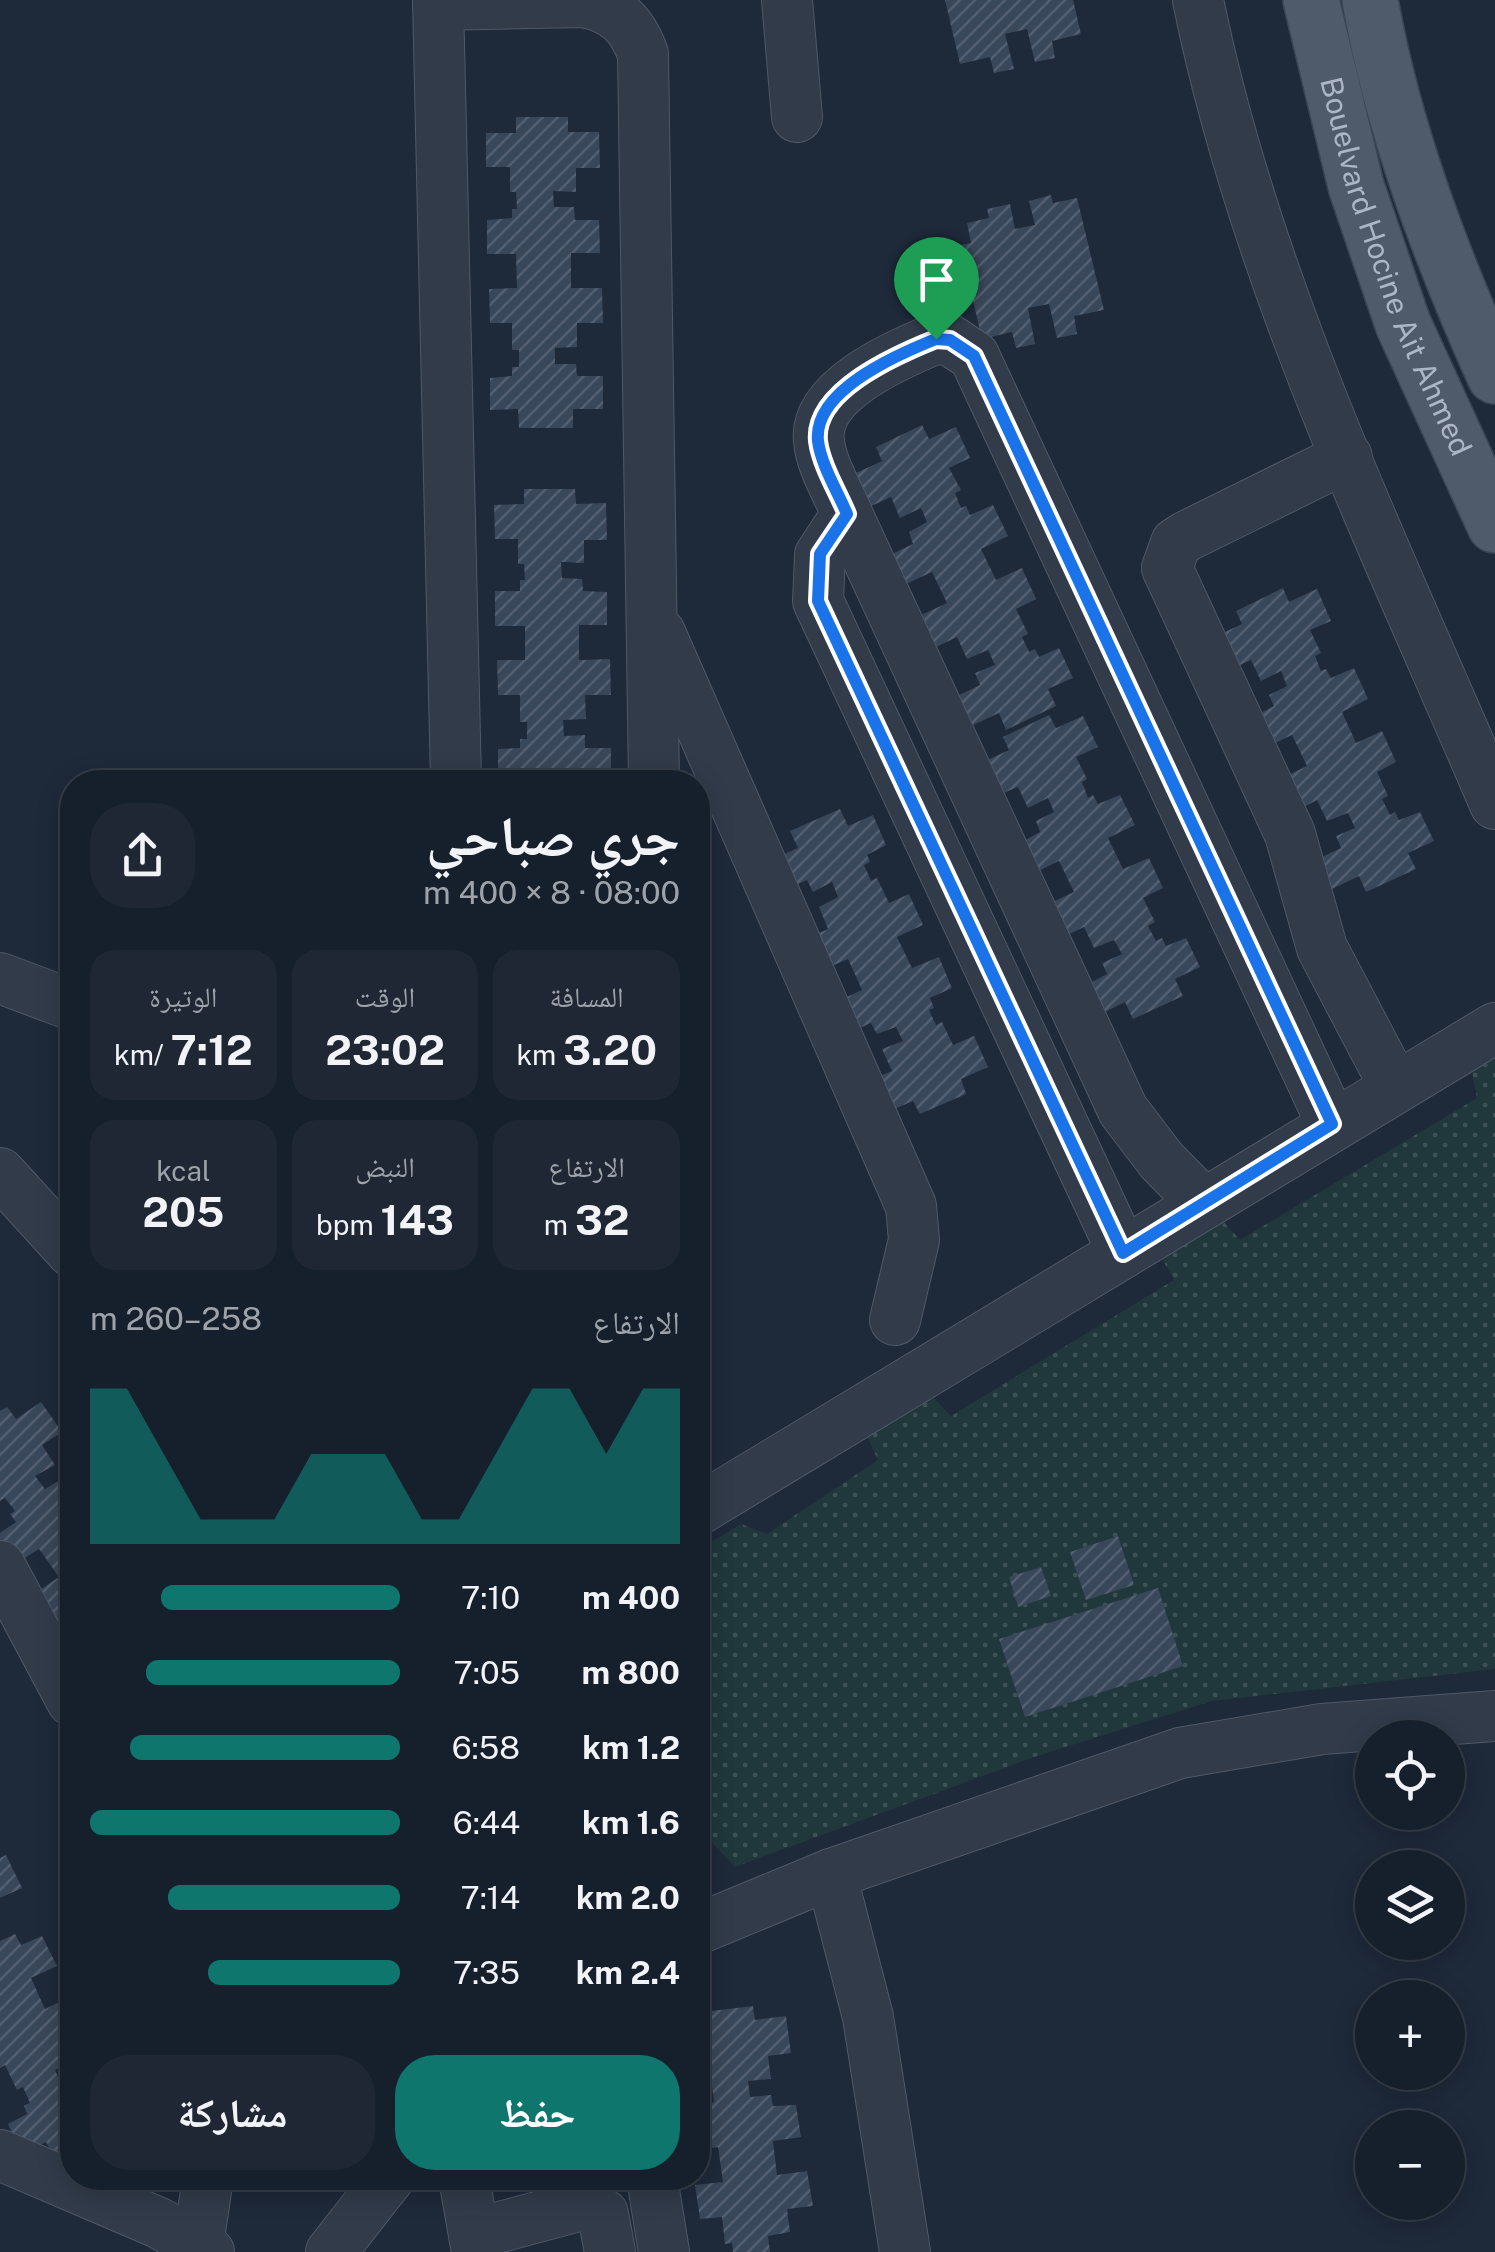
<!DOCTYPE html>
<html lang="ar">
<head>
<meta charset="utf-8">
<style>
  body { margin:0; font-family:"Public Sans","Noto Naskh Arabic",sans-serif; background:#1f2734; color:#f1f3f6; direction:rtl; height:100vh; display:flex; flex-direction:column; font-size:38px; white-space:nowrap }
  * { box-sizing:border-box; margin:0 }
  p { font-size:32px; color:#9ea2a9 }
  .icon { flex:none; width:55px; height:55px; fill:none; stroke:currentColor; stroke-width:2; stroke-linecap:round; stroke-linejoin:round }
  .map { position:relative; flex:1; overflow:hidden; direction:ltr }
  .details { position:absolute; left:60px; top:770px; width:650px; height:1420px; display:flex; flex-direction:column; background:#161f2c; border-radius:40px; box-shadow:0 5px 25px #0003,0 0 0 2px #353d48; direction:rtl }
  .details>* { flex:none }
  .fabs { position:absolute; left:1355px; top:1720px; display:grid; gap:20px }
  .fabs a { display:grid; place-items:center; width:110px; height:110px; border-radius:50%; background:#161f2c; box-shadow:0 5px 25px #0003,0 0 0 2px #353d48; font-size:50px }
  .pin { position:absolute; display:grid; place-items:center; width:85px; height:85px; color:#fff; margin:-102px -42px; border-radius:50% 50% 50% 0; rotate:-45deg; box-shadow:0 0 10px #0007 }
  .pin .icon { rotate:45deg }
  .round { display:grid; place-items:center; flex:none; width:105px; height:105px; border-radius:40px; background:#1f2734 }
  .head { display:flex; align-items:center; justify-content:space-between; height:170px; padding:0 30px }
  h1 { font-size:55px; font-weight:700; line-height:75px }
  .stats { display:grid; grid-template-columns:repeat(3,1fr); gap:15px; height:170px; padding:10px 30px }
  .stats div { display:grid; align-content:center; border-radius:25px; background:#1f2734; text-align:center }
  .stats b { font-size:42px; font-weight:700 }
  .stats small { font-size:28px; font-weight:400 }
  .stats p { font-size:28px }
  .chart { height:280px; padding:20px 30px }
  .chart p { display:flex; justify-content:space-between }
  .chart svg { width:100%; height:180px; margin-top:10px; fill:#0f766e; opacity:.7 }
  .action { display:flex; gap:20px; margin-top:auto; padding:20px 30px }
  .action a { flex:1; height:115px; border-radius:40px; background:#0f766e; color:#fff; font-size:40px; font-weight:700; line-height:115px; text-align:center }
  .action a+a { background:#1f2734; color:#f1f3f6 }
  ul { padding:0 30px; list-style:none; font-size:32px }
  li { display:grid; grid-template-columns:160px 120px 1fr; align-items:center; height:75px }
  li i { height:25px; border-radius:12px; background:#0f766e }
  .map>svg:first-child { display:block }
</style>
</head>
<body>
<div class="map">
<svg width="1495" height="2252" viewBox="0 0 1495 2252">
  <defs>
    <pattern id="grass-dots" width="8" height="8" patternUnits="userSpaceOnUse" patternTransform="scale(2.5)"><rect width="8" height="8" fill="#20373b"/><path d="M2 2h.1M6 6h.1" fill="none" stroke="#3e5256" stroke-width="1.8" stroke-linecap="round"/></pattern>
    <pattern id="building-hatch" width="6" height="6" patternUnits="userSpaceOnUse" patternTransform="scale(2.5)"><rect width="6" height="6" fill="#39475a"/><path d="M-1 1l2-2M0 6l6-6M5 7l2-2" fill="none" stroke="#535f70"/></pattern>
  </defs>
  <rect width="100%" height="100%" fill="#1e293a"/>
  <polygon fill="url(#grass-dots)" points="1495,1059 1495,1669 1212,1701 1037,1756 735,1867 713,1844 698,1799 698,1550 741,1524 767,1534 878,1460 866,1435 931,1395 951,1416 1174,1280 1160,1255 1222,1220 1240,1240 1477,1098 1472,1072"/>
  <g fill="url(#building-hatch)">
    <polygon points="945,0 1073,0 1081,34 1052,41 1055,58 1035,62 1027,29 1005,34 1014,69 994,73 990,57 960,64"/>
    <polygon points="516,117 568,117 568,132 599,132 600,168 576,168 576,192 553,191 554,207 574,207 575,220 599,220 600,253 571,253 571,288 602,288 603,323 577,323 577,347 555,348 555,364 576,364 577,376 603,376 603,409 573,409 573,428 519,428 518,409 490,410 490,378 512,376 512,367 519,367 519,350 512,350 512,323 490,323 489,289 517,288 516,254 487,254 487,220 512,218 512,209 517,209 516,192 510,192 510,167 486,167 486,133 516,133"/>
    <polygon points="1051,195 1053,203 1077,198 1104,310 1074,316 1077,334 1057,338 1049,304 1028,308 1035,344 1016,348 1012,332 982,339 960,245 971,243 967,223 989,218 987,209 1010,204 1015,229 1035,225 1029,201"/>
    <polygon points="922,425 929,439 956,427 970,458 949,468 961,490 955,493 961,508 966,506 970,515 993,505 1008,536 981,549 996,580 1022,568 1036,599 1016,609 1028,634 1022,637 1029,652 1035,649 1039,657 1059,648 1073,678 1048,689 1056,706 1006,730 999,713 971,726 957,696 980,685 975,673 995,665 988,650 967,659 957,637 934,648 919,616 947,603 932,572 906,584 892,554 913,544 909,532 927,522 921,508 900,518 891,497 869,507 854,474 882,461 876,447"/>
    <polygon points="524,489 575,489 576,504 606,503 607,540 584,540 584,563 561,562 562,578 582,579 583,591 607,592 607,625 579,625 579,660 610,659 611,695 585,695 586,719 563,720 564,736 585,735 585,748 611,748 611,781 498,782 498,749 520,748 520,739 527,739 527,722 520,722 520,695 498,695 497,660 525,660 525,626 495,626 495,591 520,591 520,580 525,580 524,564 518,564 518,539 495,539 494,505 524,504"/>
    <polygon points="1283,588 1289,602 1317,589 1331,621 1310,630 1321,653 1315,656 1321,671 1326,669 1331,678 1354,668 1368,699 1342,712 1356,743 1382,731 1396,762 1377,772 1388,796 1382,799 1390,815 1395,812 1399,820 1420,812 1434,841 1408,853 1416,869 1366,892 1359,876 1332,889 1318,859 1341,848 1336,836 1355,828 1348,813 1327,821 1317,800 1294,812 1280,779 1307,766 1292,735 1267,747 1253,717 1274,706 1269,695 1287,686 1281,671 1261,681 1251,660 1229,670 1214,637 1242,624 1236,611"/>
    <polygon points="1049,715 1056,728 1083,716 1098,747 1076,757 1087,779 1082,782 1088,798 1093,795 1098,804 1120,795 1135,825 1108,838 1123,869 1149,858 1163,888 1143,898 1155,922 1148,926 1156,941 1162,938 1166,946 1186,938 1200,967 1175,979 1183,996 1133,1019 1125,1002 1099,1015 1084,986 1107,974 1102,963 1122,954 1114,940 1094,948 1084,927 1061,938 1046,905 1074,892 1059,861 1034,873 1020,843 1040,832 1036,821 1054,812 1048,798 1028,808 1018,787 996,796 981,763 1009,750 1003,737"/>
    <polygon points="840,809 848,826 873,815 886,845 867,855 870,862 864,865 871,881 877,878 889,903 909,894 923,925 897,937 912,968 939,957 952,988 930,998 934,1008 929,1010 936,1025 942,1022 953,1045 974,1036 988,1067 961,1079 966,1094 920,1114 913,1101 885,1113 870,1080 892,1071 882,1049 903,1041 896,1027 877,1034 871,1023 850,1032 836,1002 862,990 848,959 820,971 805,939 828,929 819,907 838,897 832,882 813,892 807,880 784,890 770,860 798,848 790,831"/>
    <polygon points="41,1402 62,1432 42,1445 55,1465 35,1476 45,1489 62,1479 72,1487 72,1610 54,1622 34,1594 59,1577 39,1549 14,1565 0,1543 0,1533 16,1522 10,1514 15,1511 5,1498 0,1501 0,1411 7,1407 16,1419"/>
    <polygon points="1118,1536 1134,1585 1086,1600 1070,1552"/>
    <polygon points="1041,1567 1051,1596 1018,1607 1009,1577"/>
    <polygon points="1158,1588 1183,1666 1025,1717 999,1639"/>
    <polygon points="6,1855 22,1888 0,1898 0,1858"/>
    <polygon points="15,1934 21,1945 42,1936 57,1966 31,1978 45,2009 72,1996 72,2035 65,2038 72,2062 55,2070 62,2086 72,2080 72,2150 55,2158 46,2142 21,2154 8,2124 27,2114 24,2106 30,2103 23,2087 17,2090 5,2065 0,2068 0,1941"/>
    <polygon points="753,2006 755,2020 786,2016 791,2053 768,2056 771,2079 748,2081 750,2097 771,2095 773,2106 796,2105 801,2137 773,2141 777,2175 807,2171 813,2206 787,2209 790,2232 768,2236 770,2252 733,2252 732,2243 725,2244 722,2217 700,2219 695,2185 723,2182 718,2147 698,2150 698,2115 710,2113 709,2103 714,2102 712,2086 705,2087 702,2062 698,2062 698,2028 704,2027 703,2012"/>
  </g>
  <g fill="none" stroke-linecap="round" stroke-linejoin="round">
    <defs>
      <g id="minor">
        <polyline points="438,0 456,782"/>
        <polyline points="787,0 797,117"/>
        <path d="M1198,0C1255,281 1383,542 1495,804"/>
        <path d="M438,5L584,2C617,9 632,24 643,54L654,782"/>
        <polyline points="1347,457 1187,536 1176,543 1167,568 1290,834 1322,948 1394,1085"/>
        <polyline points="847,514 820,555 818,601 1123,1253"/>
        <polyline points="660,633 911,1206 914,1240 895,1320"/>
        <polyline points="0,978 72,1005"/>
        <polyline points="0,1173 72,1252"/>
        <path d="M1204,1204L1161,1160L1123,1110L847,514C838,492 821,465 819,441C813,391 896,355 935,339L950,340L974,356L1332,1124"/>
        <polyline points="698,1510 1495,1028"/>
        <polyline points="0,1566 72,1701"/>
        <polyline points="831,1874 868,2017 905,2252"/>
        <polyline points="698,1929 831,1874 1180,1753 1322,1729 1495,1716"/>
        <polyline points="0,2155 159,2223 209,2252"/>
        <polyline points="464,2178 477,2252"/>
        <polyline points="652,2178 664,2252"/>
        <polyline points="474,2234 586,2204 603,2214 610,2252"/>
        <polyline points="198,2244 208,2178"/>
        <polyline points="331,2252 389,2178"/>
      </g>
      <g id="major">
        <path id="s1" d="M1311,0L1356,186L1403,324L1495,525"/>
        <path d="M1370,0C1393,130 1441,256 1495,376"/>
      </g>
    </defs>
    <use href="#minor" stroke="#4f5968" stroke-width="52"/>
    <use href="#major" stroke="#3b4453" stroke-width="58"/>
    <use href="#minor" stroke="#323b4a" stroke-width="50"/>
    <use href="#major" stroke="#4f5a6a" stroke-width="55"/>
  </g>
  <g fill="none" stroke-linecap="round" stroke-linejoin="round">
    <defs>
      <path id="route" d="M936,339L950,340L974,356L1332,1124L1123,1253L818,601L820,554L847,514C838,492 821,465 818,441C813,391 896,355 936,339Z"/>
    </defs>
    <use href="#route" stroke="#fff" stroke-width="20"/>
    <use href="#route" stroke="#1a73e8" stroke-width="12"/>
  </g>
  <g text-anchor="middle" stroke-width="8" stroke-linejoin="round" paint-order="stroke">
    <g font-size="30" fill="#acb6c7" stroke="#17212e">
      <text dy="10" stroke="none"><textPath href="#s1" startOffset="280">Bouelvard Hocine Ait Ahmed</textPath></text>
    </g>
  </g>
</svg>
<div class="fabs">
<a><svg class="icon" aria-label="locate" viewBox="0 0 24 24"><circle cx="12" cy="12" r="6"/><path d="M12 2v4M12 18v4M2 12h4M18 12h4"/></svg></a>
<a><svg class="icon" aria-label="layers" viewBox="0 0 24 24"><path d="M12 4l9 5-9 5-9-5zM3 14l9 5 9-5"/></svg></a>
<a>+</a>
<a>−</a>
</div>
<div class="pin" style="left:936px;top:339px;background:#1e9e55"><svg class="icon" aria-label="arrive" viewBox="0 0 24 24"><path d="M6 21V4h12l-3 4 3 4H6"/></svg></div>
<section class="details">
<div class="head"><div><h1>جري صباحي</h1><p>08:00 · 8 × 400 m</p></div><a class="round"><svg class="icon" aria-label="share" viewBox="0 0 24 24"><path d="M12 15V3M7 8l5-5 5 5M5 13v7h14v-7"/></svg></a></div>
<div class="stats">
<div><p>المسافة</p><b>3.20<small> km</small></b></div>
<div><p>الوقت</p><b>23:02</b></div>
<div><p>الوتيرة</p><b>7:12<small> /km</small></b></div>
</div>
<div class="stats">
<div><p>الارتفاع</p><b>32<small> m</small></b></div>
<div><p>النبض</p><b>143<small> bpm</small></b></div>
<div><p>kcal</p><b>205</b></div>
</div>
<div class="chart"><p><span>الارتفاع</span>258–260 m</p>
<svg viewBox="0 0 160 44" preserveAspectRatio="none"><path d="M0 44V6L10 6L20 22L30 38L40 38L50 38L60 22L70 22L80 22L90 38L100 38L110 22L120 6L130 6L140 22L150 6L160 6V44z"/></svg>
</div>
<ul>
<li><b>400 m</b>7:10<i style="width:77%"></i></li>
<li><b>800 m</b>7:05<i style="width:82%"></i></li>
<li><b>1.2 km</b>6:58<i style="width:87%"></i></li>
<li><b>1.6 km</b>6:44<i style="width:100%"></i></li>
<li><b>2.0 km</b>7:14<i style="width:75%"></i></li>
<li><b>2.4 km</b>7:35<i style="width:62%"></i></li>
</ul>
<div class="action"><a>حفظ</a><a>مشاركة</a></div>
</section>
</div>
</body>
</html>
